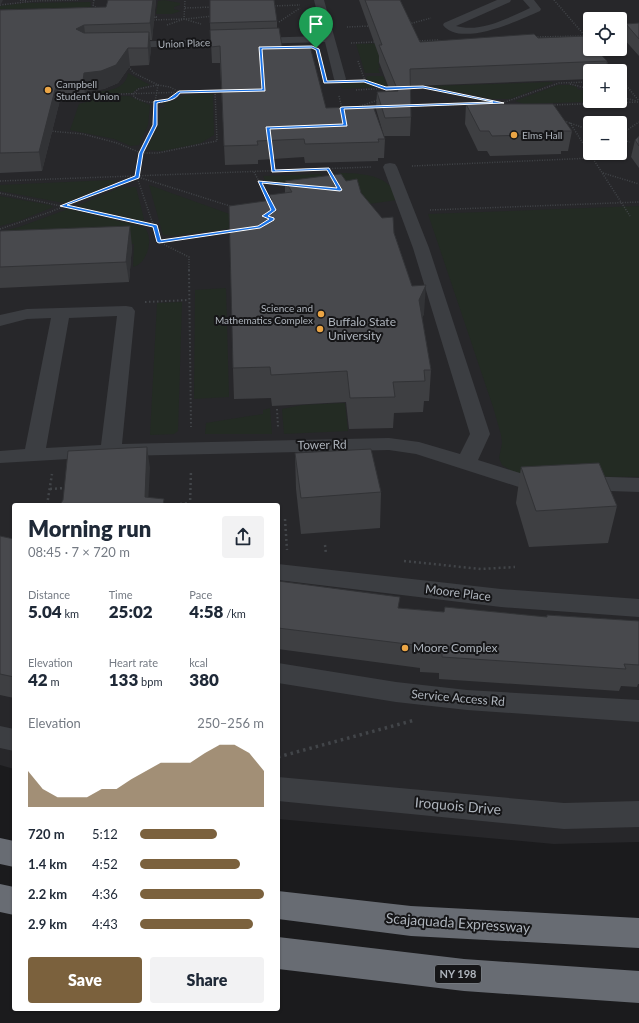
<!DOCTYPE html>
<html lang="en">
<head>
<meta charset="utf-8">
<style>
  body { margin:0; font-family:Lato,sans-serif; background:#f2f2f3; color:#1f2937; height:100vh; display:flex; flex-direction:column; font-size:15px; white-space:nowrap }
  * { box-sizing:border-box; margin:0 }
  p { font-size:13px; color:#747a83 }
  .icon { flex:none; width:22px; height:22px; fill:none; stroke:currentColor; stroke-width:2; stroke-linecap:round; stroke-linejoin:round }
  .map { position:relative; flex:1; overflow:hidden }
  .details { position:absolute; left:12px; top:503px; width:268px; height:508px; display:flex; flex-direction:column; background:#fff; border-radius:4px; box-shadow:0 1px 3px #0004 }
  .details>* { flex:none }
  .controls { position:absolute; left:583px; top:12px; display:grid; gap:8px }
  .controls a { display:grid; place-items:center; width:44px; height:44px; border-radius:4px; background:#fff; box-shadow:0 1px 3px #0004; font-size:20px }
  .pin { position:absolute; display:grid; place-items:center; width:34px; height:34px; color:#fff; margin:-41px -17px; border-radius:50% 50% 50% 0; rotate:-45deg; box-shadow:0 0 4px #0007 }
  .pin .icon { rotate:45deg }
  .round { display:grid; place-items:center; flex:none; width:42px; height:42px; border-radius:4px; background:#f2f2f3 }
  .overview { display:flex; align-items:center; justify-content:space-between; height:68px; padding:0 16px }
  h1 { font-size:22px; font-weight:800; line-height:30px }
  .figures { display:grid; grid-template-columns:repeat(3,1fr); gap:6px; height:68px; padding:4px 16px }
  .figures div { display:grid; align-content:center }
  .figures b { font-size:17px; font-weight:800 }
  .figures small { font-size:11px; font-weight:400 }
  .figures p { font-size:11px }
  .chart { height:112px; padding:8px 16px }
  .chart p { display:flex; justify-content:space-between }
  .chart svg { width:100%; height:72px; margin-top:4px; fill:#7b613d; opacity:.7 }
  .action { display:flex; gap:8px; margin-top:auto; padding:8px 16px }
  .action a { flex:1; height:46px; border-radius:4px; background:#7b613d; color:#fff; font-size:16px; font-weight:800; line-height:46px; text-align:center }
  .action a+a { background:#f2f2f3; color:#1f2937 }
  ul { padding:0 16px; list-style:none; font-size:13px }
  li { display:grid; grid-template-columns:64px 48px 1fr; align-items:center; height:30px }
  li i { height:10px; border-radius:5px; background:#7b613d }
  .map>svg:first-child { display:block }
</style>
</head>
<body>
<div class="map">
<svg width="639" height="1023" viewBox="0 0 639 1023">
  <rect width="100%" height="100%" fill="#1b1b1d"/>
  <path fill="#27272a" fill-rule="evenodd" d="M0,0H639V842L554,844L278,819V505H14V769L0,765ZM590,19H620V49H590ZM590,71H620V101H590ZM590,123H620V153H590Z"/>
  <g fill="#232b23">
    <polygon points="164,0 180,3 180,5 174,7 174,9 181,11 172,14 156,14 158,1"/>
    <polygon points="91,2 90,5 92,8 0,9 0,6 25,3"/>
    <polygon points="396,43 394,61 378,62 380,68 378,68 380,73 365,73 356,44"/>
    <path d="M128,73L150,85L138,88L132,93L96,94L95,92C109,91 126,89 128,73Z"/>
    <polygon points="368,76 383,76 388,87 368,81 366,77"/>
    <polygon points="360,82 376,87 342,89 340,84 345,83"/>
    <polygon points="552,82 553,83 510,99 492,99 430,86"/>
    <polygon points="558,85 570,85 577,87 577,89 590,92 590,101 611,101 524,104 515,101"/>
    <polygon points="213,94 214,135 201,143 162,151 149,150 148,146 158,126 160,108 165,107 165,105 161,104 175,100 184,95"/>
    <polygon points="129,96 150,105 148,125 139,145 131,146 114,139 70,130 79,104 90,101 96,97"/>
    <path d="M340,173C355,173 379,174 390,186C393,189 395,196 397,200L354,206Z"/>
    <polygon points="321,174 331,188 265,180 263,176"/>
    <polygon points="111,180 114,181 115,183 64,203 0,191 0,185"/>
    <polygon points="149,185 249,221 249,226 174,236 163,235"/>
    <polygon points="121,187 136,187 144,219 143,221 77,206"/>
    <polygon points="0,196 50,205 53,207 19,221 0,226"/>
    <polygon points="639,206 639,477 529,476 510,470 502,465 499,458 502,443 501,435 493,407 428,214"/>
    <path d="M68,209L144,227C155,238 147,264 133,267L134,244L0,249V232L19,227Z"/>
    <polygon points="226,288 229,397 194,399 195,290"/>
    <polygon points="182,302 178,431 174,434 150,435 157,303"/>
    <polygon points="345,403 348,431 284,434 282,409 302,405"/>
    <polygon points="270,408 272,434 205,434 206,423 263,414 263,410"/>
  </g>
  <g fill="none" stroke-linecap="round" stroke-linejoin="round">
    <g stroke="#424549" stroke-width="1.5" stroke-dasharray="1 1.5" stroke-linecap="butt">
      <polyline points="20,0 27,1"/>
      <polyline points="94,0 93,5 98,9"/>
      <polyline points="554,0 585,36"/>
      <polyline points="0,5 34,1 78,0"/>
      <polyline points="272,6 300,5"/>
      <polyline points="185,8 212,7"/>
      <polyline points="151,17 157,17 151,18"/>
      <polyline points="186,19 213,16"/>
      <polyline points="151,20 184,19 201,24"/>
      <polyline points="279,22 300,8"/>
      <polyline points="409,24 431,18"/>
      <polyline points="167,25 184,19 185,0"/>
      <polyline points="347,27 370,26"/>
      <polyline points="535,37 584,36"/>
      <polyline points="417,41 438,40"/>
      <polyline points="351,43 376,42"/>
      <polyline points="358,61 365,81 359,81"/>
      <polyline points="605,61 614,71"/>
      <polyline points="127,65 134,73 158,85 155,102 155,125 141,153 137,177 159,242 189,257 189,271"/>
      <polyline points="620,78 639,101"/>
      <polyline points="365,81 383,88"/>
      <polyline points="570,84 590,89"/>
      <path d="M158,85L170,87L179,92L178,95C165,104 148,105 134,97L133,94L138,89Z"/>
      <polyline points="408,88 423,87 507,105"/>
      <polyline points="356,90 391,88"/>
      <polyline points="86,95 224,91"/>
      <polyline points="339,96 342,109"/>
      <polyline points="620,97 637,101"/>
      <polyline points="502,103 559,83 590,82"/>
      <polyline points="474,104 497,103"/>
      <polyline points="552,105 639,102"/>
      <polyline points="408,106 469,104"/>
      <polyline points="355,108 378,100"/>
      <polyline points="564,121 590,130"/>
      <polyline points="570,123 630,216"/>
      <polyline points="50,131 83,134 117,143 141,153 158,153 217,141 215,91"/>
      <polyline points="620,135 639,122"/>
      <polyline points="620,139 630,142"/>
      <polyline points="272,158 274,171"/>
      <polyline points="412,166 593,158 598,153"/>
      <polyline points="328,169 333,177"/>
      <polyline points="254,172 270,202"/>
      <polyline points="603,173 639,184"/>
      <polyline points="141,178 233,207"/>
      <polyline points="0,181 371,167"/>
      <polyline points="259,181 288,184"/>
      <polyline points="0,193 155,226"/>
      <polyline points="430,210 639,202"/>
      <polyline points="0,229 50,212 134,178"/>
      <polyline points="160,242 233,231"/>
    </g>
    <g stroke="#424549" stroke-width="2" stroke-dasharray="1.5 2.5" stroke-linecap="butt">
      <polyline points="189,270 191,427"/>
      <polyline points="145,302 189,300"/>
      <polyline points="277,409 278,427"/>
    </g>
    <g stroke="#424549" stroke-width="2.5" stroke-dasharray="2 3" stroke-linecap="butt">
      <polyline points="50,489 65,488"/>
      <polyline points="47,505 52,474"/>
      <polyline points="170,505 190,503"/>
      <polyline points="190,505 191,470"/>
      <polyline points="285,519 287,550"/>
      <polyline points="325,545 326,554"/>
      <polyline points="404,561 481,569 515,567"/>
    </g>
    <polyline stroke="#424549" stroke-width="3.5" stroke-dasharray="2.5 4" stroke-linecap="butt" points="278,757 415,720"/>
    <g fill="#3c3e42" fill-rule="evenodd">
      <polygon points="314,0 324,0 346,79 344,82 336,82 334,79 325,42 121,48 115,45 121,42 323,36"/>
      <path d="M497,0H511L510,2L456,26C480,33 508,18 530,8L523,0H534L541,9L540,11C520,20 460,48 443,25L444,23Z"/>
      <path d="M390,163L395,164L397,167L429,248L490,434L478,460L523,474L639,478V492L522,488L416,454L389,450L120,456L0,463V451L25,449L51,318L27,319L0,326V315L27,309L126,306L132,307L135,311L122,444L389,438L419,442L460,454L470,434L413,248L383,167L385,164ZM117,316L101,445L46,448L69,318Z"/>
      <polygon points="278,564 501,589 639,599 639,617 501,607 278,580"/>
      <polygon points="278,663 396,682 467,690 639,700 639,722 467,710 396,702 278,683"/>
      <polygon points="0,726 14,729 14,751 0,748"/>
      <polygon points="278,777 564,803 639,801 639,827 564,829 278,801"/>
    </g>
    <g fill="#686c73" fill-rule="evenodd">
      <polygon points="0,838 14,841 14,867 0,864"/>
      <polygon points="0,884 14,887 14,915 0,912"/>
      <polygon points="278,891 411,906 639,918 639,948 411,936 278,919"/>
      <polygon points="278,937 464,959 639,971 639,1003 464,991 278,969"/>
    </g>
  </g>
  <g fill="#3e3f42">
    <polygon points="108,0 156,0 152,40 150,40 151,49 149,65 130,66 118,83 104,89 87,91 86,99 60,100 42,171 0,173 0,10 106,7"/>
    <polygon points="359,0 400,0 420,42 538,38 607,61 605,71 590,71 590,79 411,86 411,117 410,136 384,136 376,109 377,92 390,91 379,62 379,56"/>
    <polygon points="277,21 277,29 282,46 326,108 385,139 384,158 378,158 378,161 305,163 304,157 258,160 258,164 225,165 220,63 212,63 210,23"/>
    <polygon points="639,23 639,56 623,38 626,24"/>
    <polygon points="466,104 572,131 568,151 561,151 561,154 490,156 487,151 478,151 465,124"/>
    <polygon points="639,136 639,168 631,157 635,140"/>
    <polygon points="285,181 346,181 361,193 394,233 412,286 424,314 422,318 431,370 429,401 424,401 423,412 394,413 393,428 349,429 346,402 272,406 271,398 234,399 233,368 269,200 269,195 285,193"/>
    <polygon points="0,231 132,246 129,282 0,288"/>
    <polygon points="295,453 381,492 380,528 301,534 296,489"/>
    <polygon points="521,467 617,506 608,543 529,547 516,503"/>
    <polygon points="0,536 14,539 14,698 0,695"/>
    <polygon points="278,581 399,608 444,612 547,617 547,615 639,621 639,684 638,684 637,687 621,686 619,691 439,679 439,673 420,672 420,668 278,649"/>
  </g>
  <g fill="#323336">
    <polygon points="0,0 3,0 0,6"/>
    <polygon points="153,0 156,0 152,40 150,23"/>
    <polygon points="84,25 86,42 76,29"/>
    <polygon points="149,32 151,49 149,65 148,48"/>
    <polygon points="128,48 130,66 118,83 104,89 87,91 86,99 83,81 84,73"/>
    <polygon points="57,82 60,100 42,171 39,152"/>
    <polygon points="130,226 132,246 129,282 126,262"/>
    <polygon points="426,285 424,314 417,329 419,300"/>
    <polygon points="147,447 150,468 148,505 145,497"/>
  </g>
  <g fill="#48494d" stroke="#323336">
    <polygon points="108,0 153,0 150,23 84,25 76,29 84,33 149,32 148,48 128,48 116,65 101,71 84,73 83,81 57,82 39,152 0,153 0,10 106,7"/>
    <polygon points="210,0 274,0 277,21 210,23"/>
    <polygon points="365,0 400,0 420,42 534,34 538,38 586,36 590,41 590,49 596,49 607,61 410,69 411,117 385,118 377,92 398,91 379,45 382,45"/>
    <polygon points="639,23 639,39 626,24"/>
    <polygon points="279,28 282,46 310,46 326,108 373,106 385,139 378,139 379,142 305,144 304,139 257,141 258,145 224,146 220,46 211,47 210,30"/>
    <polygon points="466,104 553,104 572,131 562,131 564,134 492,136 489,131 480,131"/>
    <polygon points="639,136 639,146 635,140"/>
    <polygon points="341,174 346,181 357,179 361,193 382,218 393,217 394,233 412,286 426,285 419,300 431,370 424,370 425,381 393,382 395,397 350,398 347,371 271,375 270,367 233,368 229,206 272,200 269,195 292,192 285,181"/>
    <polygon points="130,226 126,262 0,267 0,231"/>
    <polygon points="147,447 145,497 164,499 163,505 60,505 63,500 68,451"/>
    <polygon points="371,449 381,492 301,498 295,453"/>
    <polygon points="599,463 617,506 536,511 521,467"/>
    <polygon points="0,536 14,539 14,677 0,674"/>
    <polygon points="278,581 400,597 398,608 444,612 445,607 547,617 547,615 639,621 639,665 624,664 626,669 442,657 442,651 422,650 423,646 278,628"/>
  </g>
  <path fill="#1a73e8" stroke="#fff" fill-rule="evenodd" d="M312,46L319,49L327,81L365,80L386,87L423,86L504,103L344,109L347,126L270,129L275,170L329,168L342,190L340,191L262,183L276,210L268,216L274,218V220L260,228L159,243L157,242L153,227L60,206L135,176L139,153L153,125L154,101L168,99L179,91L262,89L259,47ZM312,48L316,50L324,83L364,82L386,90L423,88L493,102L342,107L340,108L343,124L266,127L272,172L327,170L337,188L258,181L271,210L262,216L269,219L258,226L161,240L157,225L67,205L139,178L143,153L157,125V103C166,101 175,101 180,93L265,91L262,49Z"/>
  <g fill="#eba545" stroke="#161618" stroke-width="1.5">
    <circle cx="48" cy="90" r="4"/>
    <circle cx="514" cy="135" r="4"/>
    <circle cx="321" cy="314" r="4"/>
    <circle cx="320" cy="329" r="4"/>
    <circle cx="405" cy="648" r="4"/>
  </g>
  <g text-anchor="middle" stroke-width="4" stroke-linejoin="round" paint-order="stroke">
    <g font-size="10" fill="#aeb4bc" stroke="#161618">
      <text transform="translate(184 43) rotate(-2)" y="4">Union Place</text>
    </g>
    <g font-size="10" fill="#aeb4bc" stroke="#161618" text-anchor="start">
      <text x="56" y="88">Campbell<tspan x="56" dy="12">Student Union</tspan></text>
      <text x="522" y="139">Elms Hall</text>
      <text x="313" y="312" text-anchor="end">Science and<tspan x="313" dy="12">Mathematics Complex</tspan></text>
    </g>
    <rect fill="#161618" stroke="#80858b" stroke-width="1" x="435" y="965" width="46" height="18" rx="3"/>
    <g font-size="11" font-weight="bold" fill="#aeb4bc">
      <text x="458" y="978">NY 198</text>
    </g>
    <g font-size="12" fill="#aeb4bc" stroke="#161618" text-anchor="start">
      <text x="328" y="326">Buffalo State<tspan x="328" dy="14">University</tspan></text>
      <text x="413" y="652">Moore Complex</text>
    </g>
    <g font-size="12" fill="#aeb4bc" stroke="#161618">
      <text transform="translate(322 445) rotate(-1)" y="4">Tower Rd</text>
      <text transform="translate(458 593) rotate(7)" y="4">Moore Place</text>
      <text transform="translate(458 698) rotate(5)" y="4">Service Access Rd</text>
    </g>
    <g font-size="14" fill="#aeb4bc" stroke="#161618">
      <text transform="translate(458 806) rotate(5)" y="5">Iroquois Drive</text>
      <text transform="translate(458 923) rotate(4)" y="5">Scajaquada Expressway</text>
    </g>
  </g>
</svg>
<div class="controls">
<a><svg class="icon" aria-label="locate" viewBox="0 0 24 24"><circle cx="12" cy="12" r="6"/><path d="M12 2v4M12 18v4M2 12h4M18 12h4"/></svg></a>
<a>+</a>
<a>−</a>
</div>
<div class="pin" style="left:316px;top:48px;background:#1e9e55"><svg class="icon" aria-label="arrive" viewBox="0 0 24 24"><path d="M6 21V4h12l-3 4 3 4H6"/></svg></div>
<section class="details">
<div class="overview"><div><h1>Morning run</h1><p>08:45 · 7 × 720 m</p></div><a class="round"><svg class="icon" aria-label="share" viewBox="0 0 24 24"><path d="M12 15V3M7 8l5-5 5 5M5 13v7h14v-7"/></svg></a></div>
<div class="figures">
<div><p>Distance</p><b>5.04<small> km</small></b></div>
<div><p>Time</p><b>25:02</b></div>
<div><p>Pace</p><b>4:58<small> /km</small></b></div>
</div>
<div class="figures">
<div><p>Elevation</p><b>42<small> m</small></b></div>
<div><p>Heart rate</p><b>133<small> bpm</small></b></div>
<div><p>kcal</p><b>380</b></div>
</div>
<div class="chart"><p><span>Elevation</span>250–256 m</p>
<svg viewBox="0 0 160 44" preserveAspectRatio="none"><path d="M0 44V22L10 33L20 38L30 38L40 38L50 33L60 33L70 27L80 22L90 17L100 17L110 17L120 11L130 6L140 6L150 11L160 22V44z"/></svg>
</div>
<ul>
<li><b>720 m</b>5:12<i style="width:62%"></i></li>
<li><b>1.4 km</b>4:52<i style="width:81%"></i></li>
<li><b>2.2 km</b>4:36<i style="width:100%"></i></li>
<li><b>2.9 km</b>4:43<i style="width:91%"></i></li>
</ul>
<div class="action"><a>Save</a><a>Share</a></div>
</section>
</div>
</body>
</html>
